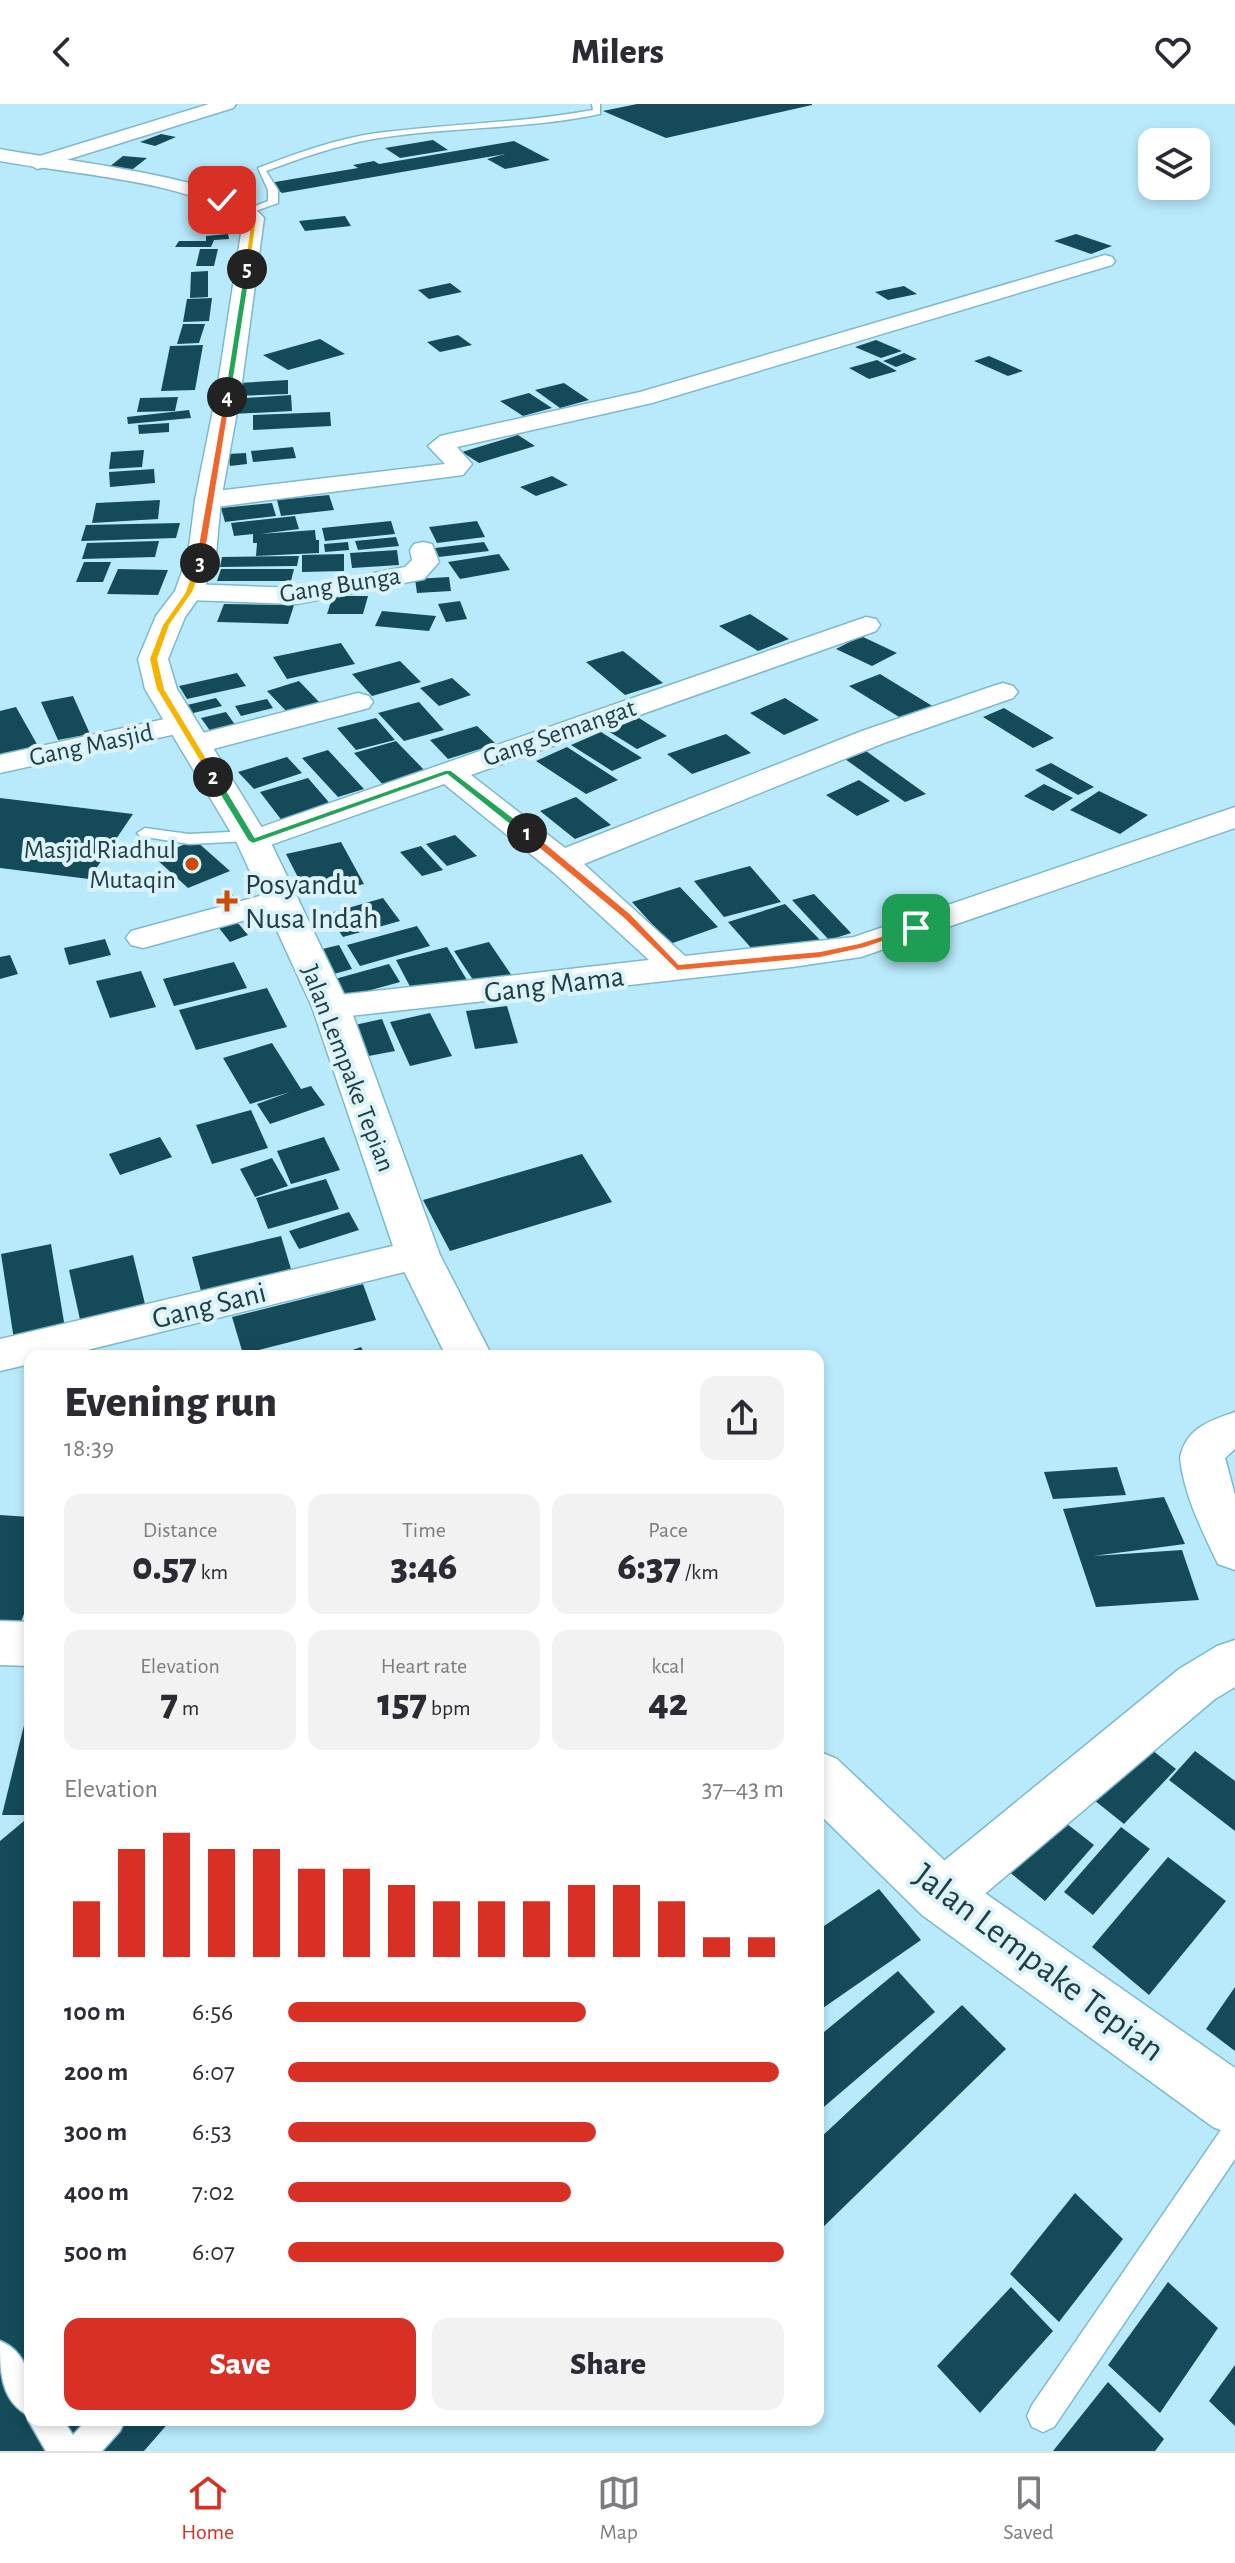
<!DOCTYPE html>
<html lang="en">
<head>
<meta charset="utf-8">
<style>
  body { margin:0; font-family:"Alegreya Sans",sans-serif; background:#f2f2f3; color:#2b2b33; height:100vh; display:flex; flex-direction:column; font-size:30px; white-space:nowrap }
  * { box-sizing:border-box; margin:0 }
  p { font-size:26px; color:#7c7c81 }
  .icon { flex:none; width:44px; height:44px; fill:none; stroke:currentColor; stroke-width:2; stroke-linecap:round; stroke-linejoin:round }
  .map { position:relative; flex:1; overflow:hidden }
  .sheet { position:absolute; left:24px; top:1246px; width:800px; height:1076px; display:flex; flex-direction:column; background:#fff; border-radius:16px; box-shadow:0 4px 12px #0003 }
  .sheet>* { flex:none }
  .fabs { position:absolute; left:1138px; top:24px; display:grid; gap:16px }
  .fabs a { display:grid; place-items:center; width:72px; height:72px; border-radius:16px; background:#fff; box-shadow:0 4px 12px #0003; font-size:40px }
  .pin { position:absolute; display:grid; place-items:center; width:68px; height:68px; color:#fff; margin:-34px; border-radius:16px; box-shadow:0 4px 12px #0006 }
  .km { position:absolute; width:40px; height:40px; margin:-20px; border-radius:50%; background:#222; color:#fff; font-size:22px; line-height:40px; text-align:center }
  .round { display:grid; place-items:center; flex:none; width:84px; height:84px; border-radius:16px; background:#f2f2f3 }
  .headline { display:flex; align-items:center; justify-content:space-between; height:136px; padding:0 40px }
  h1 { font-size:44px; font-weight:800; line-height:60px }
  .stats { display:grid; grid-template-columns:repeat(3,1fr); gap:12px; height:136px; padding:8px 40px }
  .stats div { display:grid; align-content:center; border-radius:16px; background:#f2f2f3; text-align:center }
  .stats b { font-size:40px; font-weight:800 }
  .stats small { font-size:22px; font-weight:400 }
  .stats p { font-size:22px }
  .chart { height:224px; padding:16px 40px }
  .chart p { display:flex; justify-content:space-between }
  .chart svg { width:100%; height:144px; margin-top:8px; stroke:#d93025; stroke-width:6 }
  .primary-button { display:flex; gap:16px; margin-top:auto; padding:16px 40px }
  .primary-button a { flex:1; height:92px; border-radius:16px; background:#d93025; color:#fff; font-size:32px; font-weight:800; line-height:92px; text-align:center }
  .primary-button a+a { background:#f2f2f3; color:#2b2b33 }
  ul { padding:0 40px; list-style:none; font-size:26px }
  li { display:grid; grid-template-columns:128px 96px 1fr; align-items:center; height:60px }
  li i { height:20px; border-radius:10px; background:#d93025 }
  header { display:flex; justify-content:space-between; align-items:center; height:104px; padding:0 40px; background:#fff; font-size:36px; font-weight:800 }
  .dock { display:flex; justify-content:space-around; align-items:center; height:112px; border-top:2px solid #e1e1e2; background:#fff; font-size:22px; color:#7c7c81 }
  .dock a { display:grid; justify-items:center; gap:4px }
  .dock .selected { color:#d93025 }
  .map>svg:first-child { display:block }
</style>
</head>
<body>
<header><svg class="icon" aria-label="back" viewBox="0 0 24 24"><path d="M15 5l-7 7 7 7"/></svg>Milers<svg class="icon" aria-label="heart" viewBox="0 0 24 24"><path d="M12 20l-8-8c-3-5 5-10 8-4 3-6 11-1 8 4z"/></svg></header>
<div class="map">
<svg width="1235" height="2347" viewBox="0 0 1235 2347">
  <rect width="100%" height="100%" fill="#b9eafb"/>
  <g fill="#154a59">
    <polygon points="637,0 812,0 812,1 666,34 603,7"/>
    <polygon points="161,30 176,33 155,42 140,38"/>
    <polygon points="433,36 448,46 400,54 385,44"/>
    <polygon points="514,37 550,56 505,65 487,55 505,50 282,89 269,79 358,64 353,61 374,57 379,60"/>
    <polygon points="123,52 147,54 133,65 109,63"/>
    <polygon points="345,112 351,122 305,127 299,117"/>
    <polygon points="228,130 229,135 214,136 211,143 175,143 179,137 206,137 206,132"/>
    <polygon points="1076,130 1112,142 1091,150 1054,137"/>
    <polygon points="200,145 218,145 214,162 196,162"/>
    <polygon points="208,167 208,193 190,194 191,168"/>
    <polygon points="450,179 462,188 429,195 418,186"/>
    <polygon points="904,182 917,190 888,196 875,188"/>
    <polygon points="212,194 209,217 183,218 187,195"/>
    <polygon points="183,220 205,220 199,239 177,240"/>
    <polygon points="458,231 472,241 440,248 427,238"/>
    <polygon points="320,235 345,250 288,266 263,251"/>
    <polygon points="876,236 902,247 881,254 855,243"/>
    <polygon points="203,241 195,286 161,287 170,242"/>
    <polygon points="904,249 917,255 896,263 883,257"/>
    <polygon points="989,252 1023,267 1008,272 974,257"/>
    <polygon points="877,256 897,267 869,275 849,264"/>
    <polygon points="288,276 288,290 238,292 239,279"/>
    <polygon points="564,279 589,296 560,304 535,286"/>
    <polygon points="529,289 552,304 523,312 500,297"/>
    <polygon points="291,291 292,307 232,310 232,295"/>
    <polygon points="178,293 175,307 137,308 140,294"/>
    <polygon points="189,306 191,314 128,320 127,313"/>
    <polygon points="330,308 331,322 253,326 253,311"/>
    <polygon points="169,319 169,328 139,330 138,321"/>
    <polygon points="518,331 535,342 479,359 462,348"/>
    <polygon points="293,343 296,354 253,358 251,347"/>
    <polygon points="144,346 142,363 109,365 111,348"/>
    <polygon points="246,349 247,360 230,362 228,350"/>
    <polygon points="154,365 155,379 110,383 109,368"/>
    <polygon points="552,372 568,381 536,392 520,383"/>
    <polygon points="329,391 334,406 281,412 277,396"/>
    <polygon points="160,396 158,415 92,419 96,399"/>
    <polygon points="272,399 276,412 225,418 221,404"/>
    <polygon points="295,412 299,425 260,430 315,426 316,436 319,436 319,449 256,452 257,439 253,439 253,430 234,432 231,419"/>
    <polygon points="391,417 395,430 325,437 322,424"/>
    <polygon points="477,417 485,433 437,439 429,423"/>
    <polygon points="180,419 176,434 81,437 86,421"/>
    <polygon points="396,433 399,442 358,446 355,437"/>
    <polygon points="159,437 155,453 82,455 87,439"/>
    <polygon points="348,438 349,446 325,448 324,440"/>
    <polygon points="484,438 489,447 439,453 435,444"/>
    <polygon points="397,446 399,461 352,464 350,449"/>
    <polygon points="344,450 344,467 302,468 302,451"/>
    <polygon points="499,450 510,466 460,475 448,458"/>
    <polygon points="299,452 297,462 220,463 222,453"/>
    <polygon points="84,458 111,458 103,478 76,478"/>
    <polygon points="118,465 168,466 158,491 107,490"/>
    <polygon points="221,465 294,465 291,477 217,477"/>
    <polygon points="449,473 451,487 417,489 415,475"/>
    <polygon points="333,492 368,492 363,510 327,510"/>
    <polygon points="460,497 467,515 446,518 438,500"/>
    <polygon points="224,500 294,501 288,520 217,518"/>
    <polygon points="382,507 436,512 429,527 375,522"/>
    <polygon points="750,510 789,535 758,547 719,522"/>
    <polygon points="861,532 897,549 872,562 836,545"/>
    <polygon points="341,539 355,560 287,575 273,553"/>
    <polygon points="623,547 663,579 625,591 586,558"/>
    <polygon points="400,557 421,578 372,592 352,570"/>
    <polygon points="237,569 246,582 187,595 179,582"/>
    <polygon points="880,570 934,603 904,616 849,582"/>
    <polygon points="452,574 471,591 439,602 420,584"/>
    <polygon points="299,577 321,600 288,609 267,587"/>
    <polygon points="73,592 90,630 58,636 41,598"/>
    <polygon points="216,594 222,602 185,611 179,603"/>
    <polygon points="785,594 819,616 784,631 750,609"/>
    <polygon points="267,595 273,604 241,612 235,602"/>
    <polygon points="419,598 444,626 404,637 378,609"/>
    <polygon points="16,603 38,642 0,651 0,607"/>
    <polygon points="1004,604 1054,634 1033,644 983,613"/>
    <polygon points="226,608 236,622 211,628 201,614"/>
    <polygon points="376,614 395,636 356,646 337,624"/>
    <polygon points="639,614 667,632 637,645 608,627"/>
    <polygon points="477,622 496,640 448,655 430,636"/>
    <polygon points="601,628 642,654 612,667 571,641"/>
    <polygon points="726,630 751,649 692,670 667,650"/>
    <polygon points="396,637 429,671 386,684 354,649"/>
    <polygon points="567,643 618,676 586,690 536,657"/>
    <polygon points="328,646 364,685 338,693 302,654"/>
    <polygon points="866,647 926,690 905,698 845,655"/>
    <polygon points="287,653 302,669 254,685 238,668"/>
    <polygon points="1051,659 1094,683 1078,691 1035,666"/>
    <polygon points="308,674 333,703 283,718 260,688"/>
    <polygon points="859,676 890,697 857,712 826,691"/>
    <polygon points="1044,680 1073,694 1053,707 1024,692"/>
    <polygon points="1099,687 1148,711 1120,730 1070,706"/>
    <polygon points="576,693 611,721 575,735 540,707"/>
    <polygon points="0,694 133,710 89,775 0,764"/>
    <polygon points="455,731 477,752 447,762 426,740"/>
    <polygon points="195,736 230,767 188,784 154,753"/>
    <polygon points="341,738 364,780 308,793 286,750"/>
    <polygon points="421,742 443,766 422,772 400,748"/>
    <polygon points="750,762 781,798 724,813 694,777"/>
    <polygon points="680,783 718,823 670,840 632,798"/>
    <polygon points="232,790 239,799 221,805 214,796"/>
    <polygon points="814,790 851,829 829,836 792,796"/>
    <polygon points="383,794 400,817 343,833 327,810"/>
    <polygon points="785,800 820,836 761,855 728,818"/>
    <polygon points="237,818 248,831 230,838 219,824"/>
    <polygon points="417,822 430,842 360,862 347,841"/>
    <polygon points="105,835 111,851 69,861 64,844"/>
    <polygon points="489,838 514,875 479,885 454,847"/>
    <polygon points="339,841 352,865 323,873 310,848"/>
    <polygon points="447,843 470,881 416,894 396,856"/>
    <polygon points="10,851 18,870 0,875 0,853"/>
    <polygon points="234,858 247,884 174,902 163,875"/>
    <polygon points="389,860 400,878 335,896 324,878"/>
    <polygon points="141,867 156,903 110,914 96,877"/>
    <polygon points="267,884 287,923 196,946 179,906"/>
    <polygon points="507,902 518,939 475,945 466,907"/>
    <polygon points="430,909 452,952 410,962 390,918"/>
    <polygon points="382,915 395,947 353,955 341,924"/>
    <polygon points="272,939 301,985 311,982 325,1001 270,1020 257,1000 290,988 250,1000 223,954"/>
    <polygon points="251,1006 268,1044 212,1060 196,1021"/>
    <polygon points="160,1033 172,1053 120,1071 109,1050"/>
    <polygon points="324,1033 340,1066 291,1080 277,1047"/>
    <polygon points="582,1050 612,1098 450,1147 423,1096"/>
    <polygon points="272,1054 288,1082 255,1093 240,1065"/>
    <polygon points="326,1075 339,1105 268,1125 256,1094"/>
    <polygon points="349,1108 359,1126 299,1145 289,1127"/>
    <polygon points="281,1132 291,1165 201,1187 192,1153"/>
    <polygon points="51,1140 65,1224 14,1236 1,1150"/>
    <polygon points="133,1151 146,1204 81,1220 69,1166"/>
    <polygon points="363,1180 376,1216 243,1250 232,1213"/>
    <polygon points="361,1243 366,1252 336,1252"/>
    <polygon points="1117,1363 1126,1391 1053,1395 1044,1368"/>
    <polygon points="1164,1393 1185,1440 1093,1452 1182,1446 1199,1496 1096,1503 1063,1405"/>
    <polygon points="0,1411 30,1413 30,1492 16,1533 0,1532"/>
    <polygon points="26,1613 30,1613 30,1711 2,1711"/>
    <polygon points="1142,1638 1176,1665 1124,1720 1089,1692"/>
    <polygon points="1195,1647 1235,1677 1235,1727 1169,1676"/>
    <polygon points="30,1712 30,2316 171,2316 144,2347 0,2347 0,1737"/>
    <polygon points="1057,1712 1094,1741 1045,1797 1008,1767"/>
    <polygon points="1121,1723 1150,1745 1093,1811 1064,1788"/>
    <polygon points="1168,1753 1226,1797 1149,1891 1092,1843"/>
    <polygon points="879,1785 921,1836 823,1904 818,1897 818,1826"/>
    <polygon points="898,1867 935,1908 818,2008 818,1933"/>
    <polygon points="1235,1883 1235,1947 1206,1925"/>
    <polygon points="962,1901 1006,1945 818,2128 818,2036"/>
    <polygon points="1075,2089 1123,2135 1059,2218 1010,2170"/>
    <polygon points="1168,2178 1218,2224 1160,2309 1108,2261"/>
    <polygon points="1011,2183 1053,2227 980,2309 937,2262"/>
    <polygon points="1235,2261 1235,2322 1209,2297"/>
    <polygon points="1108,2278 1164,2335 1155,2347 1053,2347"/>
  </g>
  <g fill="none" stroke-linecap="round" stroke-linejoin="round">
    <defs>
      <g id="service">
        <path d="M592,0H600V10C525,26 448,22 373,35C335,42 301,54 266,67L278,86V99L247,110L242,107L268,97V86L258,64C297,49 335,35 377,29C449,20 521,19 593,6Z"/>
        <polygon points="145,724 189,730 250,727 258,732 250,737 189,740 140,732 137,729"/>
        <polygon points="1235,2016 1235,2055 1054,2323 1043,2328 1032,2323 1027,2312 1032,2301 1225,2020"/>
        <path d="M0,2237C32,2250 30,2282 30,2312C0,2298 0,2266 0,2237Z"/>
        <polygon points="30,2312 30,2316 63,2316 73,2331 87,2316 125,2316 120,2327 102,2347 46,2347 28,2316"/>
      </g>
      <g id="minor">
        <polygon points="209,0 236,0 233,4 44,63 37,65 28,59 30,55"/>
        <polygon points="1105,151 1112,153 1115,157 1112,161 652,299 457,343 472,360 463,371 208,404 199,401 195,396 199,391 208,388 445,360 428,342 440,332 640,288"/>
        <polygon points="423,438 432,440 439,458 424,475 414,477 297,500 189,496 179,494 175,488 179,482 189,480 297,484 405,463 412,456 410,446 414,440"/>
        <polygon points="866,513 876,515 880,521 876,527 471,671 565,744 862,627 993,582 1003,579 1013,582 1018,588 1013,594 884,639 584,760 685,852 854,833 1235,703 1235,724 861,853 792,863 331,914 318,911 313,903 318,895 331,892 649,856 554,769 444,680 253,747 241,744 237,737 241,730"/>
        <polygon points="358,589 369,592 373,598 369,604 194,650 183,648 179,641 183,634"/>
        <polygon points="183,611 194,614 198,620 194,626 0,669 0,651"/>
        <polygon points="282,786 294,789 299,796 294,803 143,844 131,841 126,834 131,827"/>
        <polygon points="418,1136 433,1141 439,1151 433,1161 63,1252 30,1252 30,1260 0,1267 0,1235"/>
        <path d="M1235,1308V1345L1225,1354L1235,1391V1466L1218,1460C1202,1427 1184,1391 1180,1354C1186,1324 1209,1317 1235,1308Z"/>
        <polygon points="1235,1536 1235,1583 1215,1595 961,1810 942,1818 923,1810 914,1792 923,1774 1179,1565 1217,1542"/>
      </g>
      <g id="tertiary">
        <path d="M0,45C55,56 233,73 264,114L241,286L221,396L216,451L203,488L185,513L168,555L177,585L270,737L350,903L440,1151L492,1252H446L396,1151L312,903L236,737L145,585L138,555L156,512L175,487L188,451L195,396L217,286L243,116C187,76 69,70 0,57Z"/>
        <polygon points="0,1517 30,1518 30,1562 0,1561"/>
        <polygon points="818,1647 837,1655 962,1773 1235,1964 1235,2032 1213,2023 922,1811 818,1709"/>
      </g>
    </defs>
    <use href="#service" stroke="#7cb9ce" stroke-width="3"/>
    <use href="#minor" stroke="#7cb9ce" stroke-width="3"/>
    <use href="#tertiary" stroke="#7cb9ce" stroke-width="3"/>
    <use href="#service" fill="#fff" fill-rule="evenodd"/>
    <use href="#minor" fill="#fff" fill-rule="evenodd"/>
    <use href="#tertiary" fill="#fff" fill-rule="evenodd"/>
  </g>
  <polygon fill="#f0652b" stroke="#fff" stroke-width="2" points="524,727 531,727 631,810 679,860 820,847 859,839 916,821 922,824 865,844 820,854 677,867 623,814 524,732"/>
  <polygon fill="#22a559" stroke="#fff" stroke-width="2" points="445,666 451,666 531,727 531,732 524,732 447,671 253,740 248,737 209,673 217,670 255,733"/>
  <polygon fill="#f5b400" stroke="#fff" stroke-width="2" points="200,457 204,459 193,488 170,521 158,555 165,585 218,673 213,675 209,673 156,585 149,555 162,521 185,488 195,459"/>
  <polygon fill="#f0652b" stroke="#fff" stroke-width="2" points="227,291 231,293 204,459 200,462 195,459 224,293"/>
  <polygon fill="#22a559" stroke="#fff" stroke-width="2" points="247,163 251,165 231,293 227,295 224,293 244,165"/>
  <polygon fill="#f5b400" stroke="#fff" stroke-width="2" points="220,95 246,104 257,114 250,166 244,165 251,114"/>
  <g fill="#cf4a02" stroke="#dbf3fb" stroke-width="3">
    <circle cx="192" cy="760" r="8"/>
    <path d="M223 785h8v8h8v8h-8v8h-8v-8h-8v-8h8z"/>
  </g>
  <g text-anchor="middle" stroke-width="8" stroke-linejoin="round" paint-order="stroke">
    <g font-size="26" fill="#233d45" stroke="#dbf3fb">
      <text transform="translate(340 480) rotate(-9)" y="9">Gang Bunga</text>
      <text transform="translate(559 628) rotate(-19)" y="9">Gang Semangat</text>
      <text transform="translate(91 640) rotate(-12)" y="9">Gang Masjid</text>
      <text transform="translate(349 964) rotate(69)" y="9">Jalan Lempake Tepian</text>
    </g>
    <g font-size="26" fill="#233d45" stroke="#dbf3fb" text-anchor="end">
      <text x="176" y="754">Masjid Riadhul<tspan x="176" dy="30">Mutaqin</tspan></text>
    </g>
    <g font-size="30" fill="#233d45" stroke="#dbf3fb" text-anchor="start">
      <text x="245" y="790">Posyandu<tspan x="245" dy="34">Nusa Indah</tspan></text>
    </g>
    <g font-size="30" fill="#233d45" stroke="#dbf3fb">
      <text transform="translate(554 880) rotate(-7)" y="10">Gang Mama</text>
      <text transform="translate(209 1201) rotate(-14)" y="10">Gang Sani</text>
    </g>
    <g font-size="36" fill="#233d45" stroke="#dbf3fb">
      <text transform="translate(1040 1857) rotate(37)" y="13">Jalan Lempake Tepian</text>
    </g>
  </g>
</svg>
<div class="fabs">
<a><svg class="icon" aria-label="layers" viewBox="0 0 24 24"><path d="M12 4l9 5-9 5-9-5zM3 14l9 5 9-5"/></svg></a>
</div>
<div class="pin" style="left:916px;top:824px;background:#1e9e55"><svg class="icon" aria-label="arrive" viewBox="0 0 24 24"><path d="M6 21V4h12l-3 4 3 4H6"/></svg></div>
<div class="pin" style="left:222px;top:96px;background:#d93025"><svg class="icon" aria-label="check" viewBox="0 0 24 24"><path d="M5 12l5 5 9-10"/></svg></div>
<b class="km" style="left:527px;top:729px">1</b>
<b class="km" style="left:213px;top:673px">2</b>
<b class="km" style="left:200px;top:459px">3</b>
<b class="km" style="left:227px;top:293px">4</b>
<b class="km" style="left:247px;top:165px">5</b>
<section class="sheet">
<div class="headline"><div><h1>Evening run</h1><p>18:39</p></div><a class="round"><svg class="icon" aria-label="share" viewBox="0 0 24 24"><path d="M12 15V3M7 8l5-5 5 5M5 13v7h14v-7"/></svg></a></div>
<div class="stats">
<div><p>Distance</p><b>0.57<small> km</small></b></div>
<div><p>Time</p><b>3:46</b></div>
<div><p>Pace</p><b>6:37<small> /km</small></b></div>
</div>
<div class="stats">
<div><p>Elevation</p><b>7<small> m</small></b></div>
<div><p>Heart rate</p><b>157<small> bpm</small></b></div>
<div><p>kcal</p><b>42</b></div>
</div>
<div class="chart"><p><span>Elevation</span>37–43 m</p>
<svg viewBox="0 0 160 44" preserveAspectRatio="none"><path d="M5 44V27M15 44V11M25 44V6M35 44V11M45 44V11M55 44V17M65 44V17M75 44V22M85 44V27M95 44V27M105 44V27M115 44V22M125 44V22M135 44V27M145 44V38M155 44V38"/></svg>
</div>
<ul>
<li><b>100 m</b>6:56<i style="width:60%"></i></li>
<li><b>200 m</b>6:07<i style="width:99%"></i></li>
<li><b>300 m</b>6:53<i style="width:62%"></i></li>
<li><b>400 m</b>7:02<i style="width:57%"></i></li>
<li><b>500 m</b>6:07<i style="width:100%"></i></li>
</ul>
<div class="primary-button"><a>Save</a><a>Share</a></div>
</section>
</div>
<nav class="dock">
<a class="selected"><svg class="icon" aria-label="home" viewBox="0 0 24 24"><path d="M3 11l9-7 9 7M6 9v11h12V9"/></svg>Home</a>
<a><svg class="icon" aria-label="map" viewBox="0 0 24 24"><path d="M3 6l6-2 6 2 6-2v14l-6 2-6-2-6 2zM9 4v14M15 6v14"/></svg>Map</a>
<a><svg class="icon" aria-label="saved" viewBox="0 0 24 24"><path d="M7 4h10v16l-5-4-5 4z"/></svg>Saved</a>
</nav>
</body>
</html>
